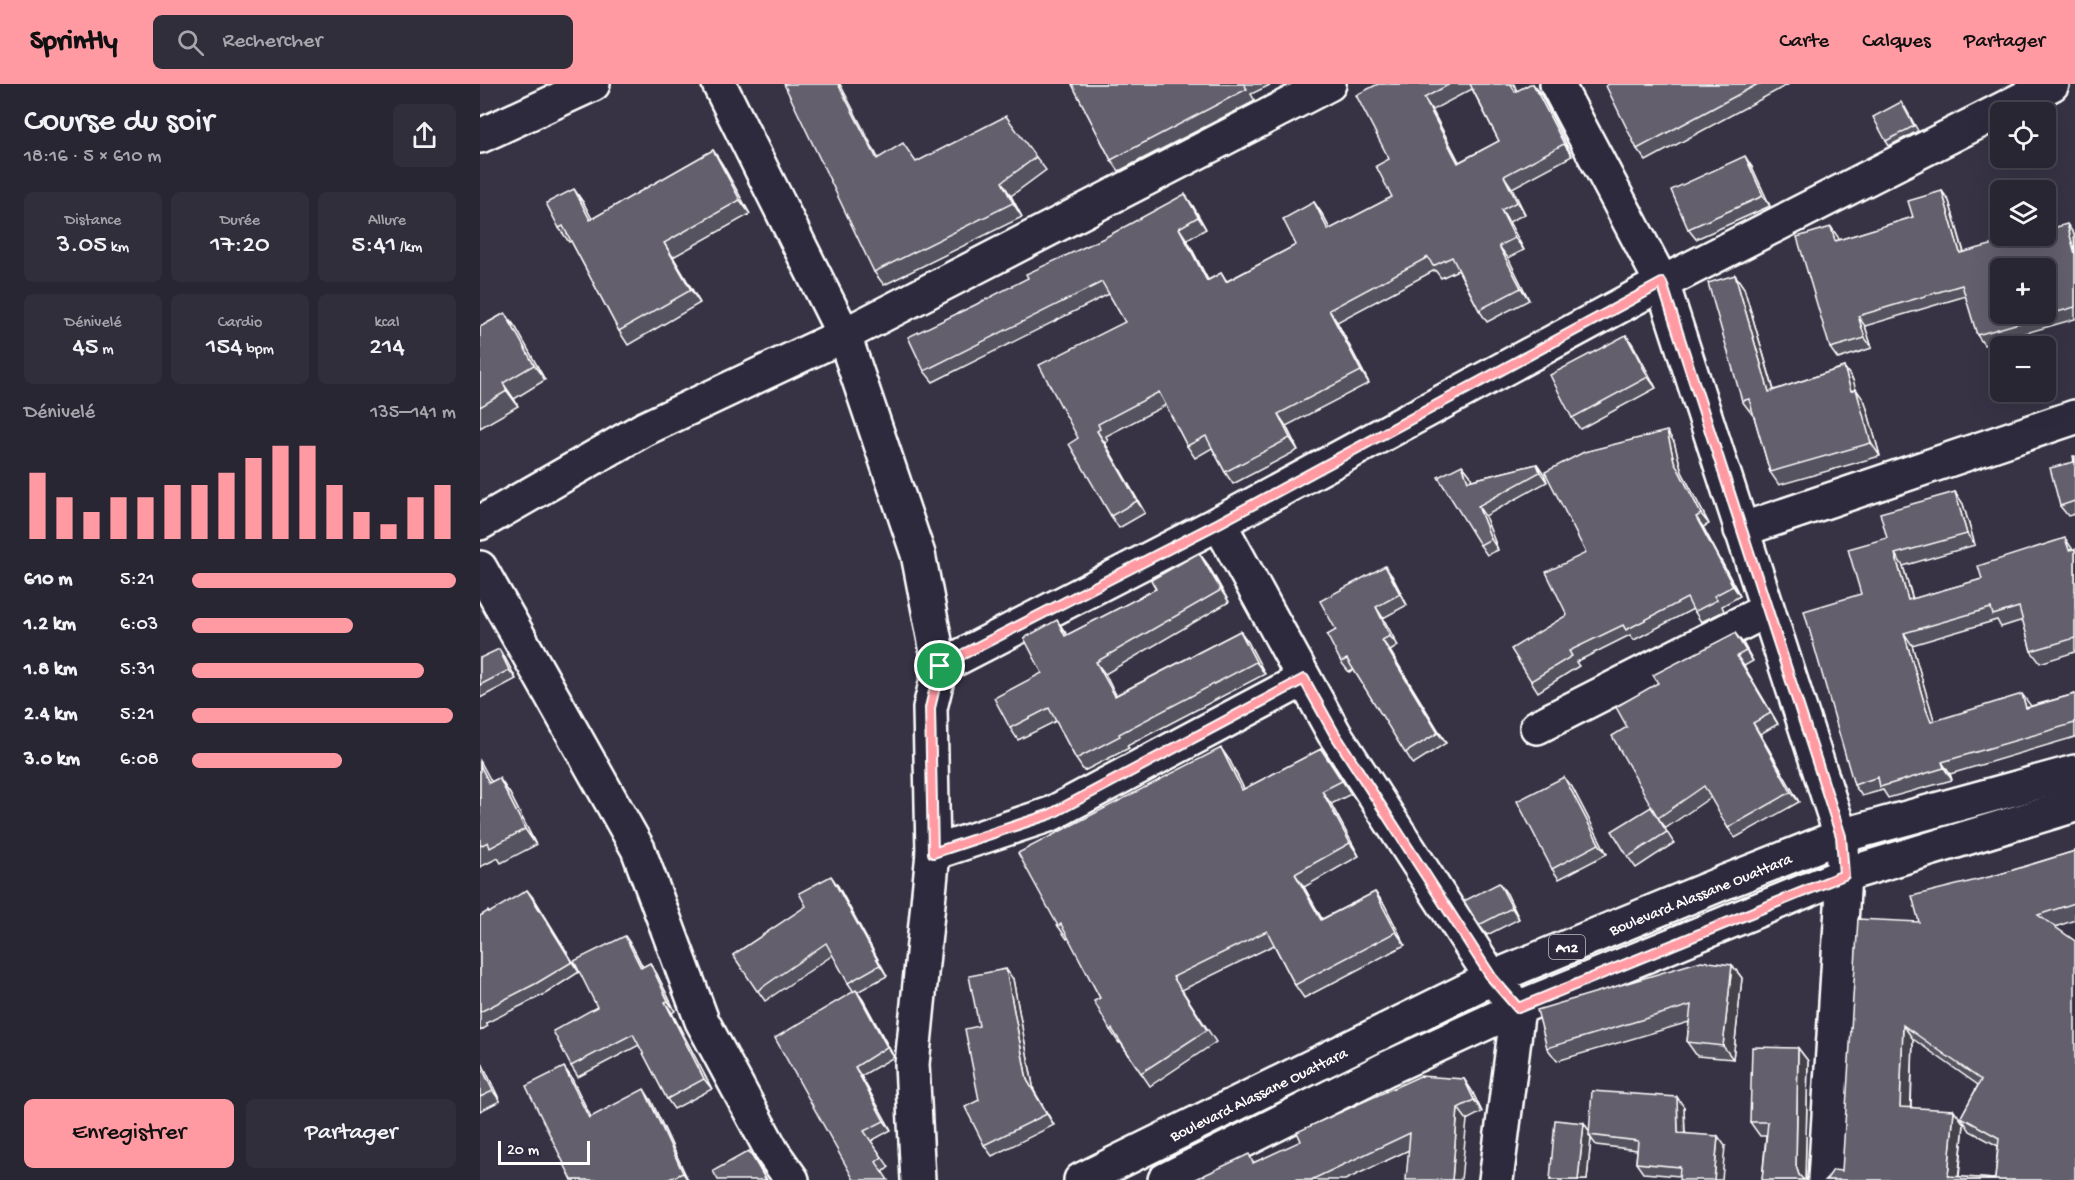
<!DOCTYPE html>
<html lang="fr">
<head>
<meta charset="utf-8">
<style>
  body { margin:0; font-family:"Gochi Hand",sans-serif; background:#312e3c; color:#f1f3f6; height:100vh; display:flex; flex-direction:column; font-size:22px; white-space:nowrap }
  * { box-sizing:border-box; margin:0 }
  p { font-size:20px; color:#a5a5ac }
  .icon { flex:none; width:33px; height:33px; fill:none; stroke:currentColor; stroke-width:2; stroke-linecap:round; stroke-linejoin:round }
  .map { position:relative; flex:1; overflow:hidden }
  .side { display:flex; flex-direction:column; background:#292634; width:480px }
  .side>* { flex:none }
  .controls { position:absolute; left:1510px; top:18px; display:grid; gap:12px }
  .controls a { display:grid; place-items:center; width:66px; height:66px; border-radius:9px; background:#292634; box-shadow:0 6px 24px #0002,0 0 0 2px #45434f; font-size:30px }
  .scale { position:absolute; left:18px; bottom:15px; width:92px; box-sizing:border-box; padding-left:6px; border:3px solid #fff; border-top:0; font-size:16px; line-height:21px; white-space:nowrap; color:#fff; -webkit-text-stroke:4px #2f2a3d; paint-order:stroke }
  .pin { position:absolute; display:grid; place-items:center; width:51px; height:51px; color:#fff; margin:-26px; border:3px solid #fff; border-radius:50%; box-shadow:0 2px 6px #0007 }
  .round { display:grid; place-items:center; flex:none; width:63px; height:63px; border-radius:9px; background:#312e3c }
  .headline { display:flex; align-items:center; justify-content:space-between; height:102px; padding:0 24px }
  h1 { font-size:33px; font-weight:600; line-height:45px }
  .stats { display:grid; grid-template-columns:repeat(3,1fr); gap:9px; height:102px; padding:6px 24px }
  .stats div { display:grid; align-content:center; border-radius:9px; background:#312e3c; text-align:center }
  .stats b { font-size:26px; font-weight:600 }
  .stats small { font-size:16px; font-weight:400 }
  .stats p { font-size:16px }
  .chart { height:168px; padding:12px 24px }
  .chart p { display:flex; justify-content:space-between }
  .chart svg { width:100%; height:108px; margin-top:6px; stroke:#ff9aa2; stroke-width:6 }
  .action { display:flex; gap:12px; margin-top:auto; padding:12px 24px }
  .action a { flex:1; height:69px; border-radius:9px; background:#ff9aa2; color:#111; font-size:24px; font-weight:600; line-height:69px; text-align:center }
  .action a+a { background:#312e3c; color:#f1f3f6 }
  ul { padding:0 24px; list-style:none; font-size:20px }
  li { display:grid; grid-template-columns:96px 72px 1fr; align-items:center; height:45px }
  li i { height:15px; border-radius:8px; background:#ff9aa2 }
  header { display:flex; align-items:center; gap:36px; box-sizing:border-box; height:84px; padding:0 30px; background:#ff9aa2; color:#111 }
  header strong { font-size:28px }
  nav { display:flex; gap:33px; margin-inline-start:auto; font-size:21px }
  .search { width:420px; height:54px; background:#312e3c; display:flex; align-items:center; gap:15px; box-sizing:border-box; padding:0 21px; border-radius:9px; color:#a5a5ac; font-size:22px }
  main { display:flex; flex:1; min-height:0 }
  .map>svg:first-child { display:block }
</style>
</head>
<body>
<header>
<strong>Sprintly</strong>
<div class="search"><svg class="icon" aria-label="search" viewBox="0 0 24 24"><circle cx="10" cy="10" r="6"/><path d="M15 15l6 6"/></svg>Rechercher</div>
<nav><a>Carte</a><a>Calques</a><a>Partager</a></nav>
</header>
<main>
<section class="side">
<div class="headline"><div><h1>Course du soir</h1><p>18:16 · 5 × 610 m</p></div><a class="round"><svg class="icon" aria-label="share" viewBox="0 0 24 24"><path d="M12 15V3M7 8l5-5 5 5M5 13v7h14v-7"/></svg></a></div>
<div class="stats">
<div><p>Distance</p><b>3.05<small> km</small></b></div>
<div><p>Durée</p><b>17:20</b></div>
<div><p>Allure</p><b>5:41<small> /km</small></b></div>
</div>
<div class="stats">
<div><p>Dénivelé</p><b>45<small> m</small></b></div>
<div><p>Cardio</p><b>154<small> bpm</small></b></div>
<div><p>kcal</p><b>214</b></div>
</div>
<div class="chart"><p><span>Dénivelé</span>135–141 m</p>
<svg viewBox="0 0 160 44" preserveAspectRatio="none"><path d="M5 44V17M15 44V27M25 44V33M35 44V27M45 44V27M55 44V22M65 44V22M75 44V17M85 44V11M95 44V6M105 44V6M115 44V22M125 44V33M135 44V38M145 44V27M155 44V22"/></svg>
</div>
<ul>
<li><b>610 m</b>5:21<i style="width:100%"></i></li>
<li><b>1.2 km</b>6:03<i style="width:61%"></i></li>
<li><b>1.8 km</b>5:31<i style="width:88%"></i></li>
<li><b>2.4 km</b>5:21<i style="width:99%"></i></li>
<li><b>3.0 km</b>6:08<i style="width:57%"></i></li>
</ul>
<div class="action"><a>Enregistrer</a><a>Partager</a></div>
</section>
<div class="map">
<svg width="1595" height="1096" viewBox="0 0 1595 1096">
  <rect width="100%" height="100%" fill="#373345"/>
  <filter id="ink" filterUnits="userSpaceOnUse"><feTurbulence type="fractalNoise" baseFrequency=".0167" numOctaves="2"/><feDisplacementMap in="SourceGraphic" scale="12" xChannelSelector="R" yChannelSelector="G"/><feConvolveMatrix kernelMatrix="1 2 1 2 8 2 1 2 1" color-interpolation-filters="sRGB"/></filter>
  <g filter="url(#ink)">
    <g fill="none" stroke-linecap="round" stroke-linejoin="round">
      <defs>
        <g id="street">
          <polyline points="239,0 364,251 438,470 460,583 450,624 453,769 432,980 438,1096"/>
          <polyline points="1077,0 1182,199 1361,752 1364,791 1345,1096"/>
          <polyline points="0,52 113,0"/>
          <polyline points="0,439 164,345 364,251 849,0"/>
          <polyline points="739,439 854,649 1012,894 1038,924 1016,1096"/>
          <polyline points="1261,446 1595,333"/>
          <polyline points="0,484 158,765 222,937 293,1069 312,1096"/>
          <polyline points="460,583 739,439 1182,199 1572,0"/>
          <polyline points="1057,643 1287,526"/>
          <polyline points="453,769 571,730 824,595"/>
        </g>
        <g id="primary">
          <polyline points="601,1096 1012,894 1245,798 1361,752 1595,688"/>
          <polyline points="685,1096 906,985 1038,924 1364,791 1595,721"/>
        </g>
      </defs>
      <use href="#street" stroke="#fff" stroke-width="38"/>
      <use href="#primary" stroke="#fff" stroke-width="38"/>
      <use href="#street" stroke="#2f2a3d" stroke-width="33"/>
      <use href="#primary" stroke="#2f2a3d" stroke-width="33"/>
    </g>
    <g fill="#55525e" stroke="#fff" stroke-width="1.5" fill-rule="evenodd">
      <polygon points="592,0 792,0 771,10 775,17 639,87 631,76"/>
      <path d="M898,0H1034L1037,7L1053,0L1061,11L1092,72L1032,104L1045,130L1029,138L1044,166L1028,174L1049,216L1007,238L999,226L978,186L961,194L955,186L857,238L889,299L806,342L818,366L753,400L745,388L732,364L715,374L707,362L686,321L626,352L628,357L625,359L665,429L639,444L631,432L598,354L645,238L629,210L453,298L444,287L713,122L726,145L707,156L728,196L741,189L747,197L816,161L834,118L842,130L850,145L912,113L909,75ZM992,5L1019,57L979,78L952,26Z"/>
      <polygon points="1129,0 1309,0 1166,77 1157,65"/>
      <polygon points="1425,23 1438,47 1409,62 1406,57"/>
      <polygon points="233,66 242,80 270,130 193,173 220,219 148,261 139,247 91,157 89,158 79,144 103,118 112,135"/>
      <polygon points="556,73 566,86 531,112 542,133 404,201 394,188 399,74 436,78"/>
      <polygon points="1272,83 1290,122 1216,155 1208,145"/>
      <polygon points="1462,107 1469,117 1484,168 1594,150 1595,153 1595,235 1504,261 1497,251 1486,212 1385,242 1392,264 1358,275 1350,264 1351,143 1359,156 1433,133"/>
      <polygon points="1255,191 1264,204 1294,306 1364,283 1373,296 1375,305 1385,318 1400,372 1299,401 1290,388 1273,329 1272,330 1262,317"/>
      <polygon points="25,229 36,244 65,296 34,315 38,322 0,344 0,243"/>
      <polygon points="1146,251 1153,261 1176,304 1100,345 1092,334"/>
      <polygon points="1194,358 1202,388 1229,440 1223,443 1260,512 1242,522 1244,527 1221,538 1213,525 1154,556 1150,551 1096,578 1099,582 1058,608 1051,597 1087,531 1106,469"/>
      <polygon points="1595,372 1595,430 1588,432 1580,422"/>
      <polygon points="1057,380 1064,390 1067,398 1005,432 1018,466 1007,471 1000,461 982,381 990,391 992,396"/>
      <polygon points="1475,408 1483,420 1495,461 1423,482 1433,515 1502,495 1595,465 1595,568 1560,579 1551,567 1543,536 1521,543 1517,536 1432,561 1454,637 1551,622 1595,610 1595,653 1470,690 1472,696 1408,714 1403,706 1382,712 1374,701 1381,510 1407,454"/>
      <polygon points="719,469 728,481 749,518 625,590 636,611 760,547 768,558 785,590 647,662 649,664 604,687 596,675 576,637 538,656 530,644 585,548 587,551 676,505"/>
      <polygon points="912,492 927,521 903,534 918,562 910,567 966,659 933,680 874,586 869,588 861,578 856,546"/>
      <polygon points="1263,559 1273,577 1264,582 1298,640 1280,650 1319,718 1255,754 1248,744 1231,713 1186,744 1178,734 1147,643"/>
      <polygon points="0,574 25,574 36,595 0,614"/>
      <polygon points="841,665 871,710 851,720 879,772 824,803 842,835 895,808 904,820 925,861 824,914 815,901 794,861 702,906 736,958 670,1002 640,958 639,959 630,946 620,914 589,854 587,855 578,842 750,677 764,705"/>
      <polygon points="0,677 11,698 19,694 30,710 56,761 21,779 18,774 0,783"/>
      <polygon points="1092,703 1127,770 1079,795 1072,785"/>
      <polygon points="1171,723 1194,759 1156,784 1148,773"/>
      <path d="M1595,767V836L1575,843L1595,1096H1346L1362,1087L1439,838L1517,791ZM1433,955L1498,1001L1481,1033L1490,1047L1518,1062L1515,1095L1479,1093L1484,1040L1431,1023Z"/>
      <polygon points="358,802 407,892 377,908 383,916 414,973 381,992 411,1046 391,1057 409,1083 403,1088 374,1096 374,908 368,899 353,871 285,917 253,871"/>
      <polygon points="1027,810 1039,835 1007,851 999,841"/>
      <polygon points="55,816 99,888 65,910 6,939 8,942 0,947 0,832"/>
      <polygon points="152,862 163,883 170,879 177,890 195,927 192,929 232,1005 194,1025 187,1015 159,961 98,993 91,982 117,923"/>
      <polygon points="1252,881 1262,894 1253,975 1217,972 1207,958 1209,938 1077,977 1067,964"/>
      <polygon points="533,895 554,1007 574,1041 512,1072 504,1061 499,942"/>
      <polygon points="1318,964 1328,977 1325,1096 1282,1096 1286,1052 1280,1052 1270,1038"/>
      <polygon points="0,975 20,1017 0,1027"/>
      <polygon points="91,993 111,1033 171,1016 208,1096 92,1096"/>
      <polygon points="984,995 992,1007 1002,1028 929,1066 865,1096 714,1096 775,1078"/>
      <polygon points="1204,1023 1205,1049 1245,1062 1200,1092 1163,1089 1156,1079 1157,1066 1116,1061 1111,1054 1107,1096 1070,1096 1104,1039 1109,1047"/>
    </g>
    <g fill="#45424c" stroke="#fff" stroke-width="1.5">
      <polygon points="358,0 360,0 406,89 397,75"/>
      <polygon points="1053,0 1061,11 1092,72 1084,60"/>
      <polygon points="944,14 952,26 986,91 978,79"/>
      <polygon points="233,66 242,80 270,130 260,116"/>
      <polygon points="1265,72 1272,83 1290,122 1283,112"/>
      <polygon points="1024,92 1032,104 1045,130 1037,118"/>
      <polygon points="522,98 531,112 542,133 533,119"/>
      <polygon points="94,105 103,118 120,150 110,136"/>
      <polygon points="1462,107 1469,117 1487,180 1480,169"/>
      <polygon points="705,110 713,122 726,145 718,133"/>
      <polygon points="834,118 842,130 857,158 848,146"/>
      <polygon points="1021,126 1029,138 1044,166 1035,154"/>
      <polygon points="1587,140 1594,150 1595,170"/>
      <polygon points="1351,143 1358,153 1363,167 1355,157"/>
      <polygon points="699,144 707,156 735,209 727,197"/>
      <polygon points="184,159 193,173 220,219 211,206"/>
      <polygon points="1019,162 1028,174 1049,216 1041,204"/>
      <polygon points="1255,191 1264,204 1298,321 1289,308"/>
      <polygon points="849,226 857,238 889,299 881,287"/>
      <polygon points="25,229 36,244 65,296 54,281"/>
      <polygon points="1378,232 1385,242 1392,264 1385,254"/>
      <polygon points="1146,251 1153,261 1176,304 1168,293"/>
      <polygon points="1364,283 1373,296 1379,316 1376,305 1385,318 1400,372 1391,359 1371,307"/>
      <polygon points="23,299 34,315 38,322 27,307"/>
      <polygon points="798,330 806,342 818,366 810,354"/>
      <polygon points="617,347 625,359 665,429 657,417"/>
      <polygon points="1187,347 1194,358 1202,388 1229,440 1221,430 1194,377"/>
      <polygon points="1057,380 1064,390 1067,398 1060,388"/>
      <polygon points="982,381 990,391 996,408 988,397"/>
      <polygon points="1475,408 1483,420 1495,461 1487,450"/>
      <polygon points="998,422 1005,432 1018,466 1011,455"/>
      <polygon points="1216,433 1223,443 1260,512 1253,502"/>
      <polygon points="1585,454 1593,466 1589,466"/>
      <polygon points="719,469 728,481 749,518 741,506"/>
      <polygon points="1415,470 1423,482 1436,528 1428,516"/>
      <polygon points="905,482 912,492 927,521 920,510"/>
      <polygon points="896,523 903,534 918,562 910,552"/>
      <polygon points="577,536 585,548 594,564 585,552"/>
      <polygon points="760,547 768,558 785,590 776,578"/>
      <polygon points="1255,549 1263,559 1273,577 1266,567"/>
      <polygon points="1424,549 1432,561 1454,636 1459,650 1451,638 1446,625"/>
      <polygon points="902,556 910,567 966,659 958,649"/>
      <polygon points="19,565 25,574 36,595 29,586"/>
      <polygon points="1257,572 1264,582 1298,640 1291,629"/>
      <polygon points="616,578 625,590 643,624 635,612"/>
      <polygon points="1542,610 1551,622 1554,635 1546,624"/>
      <polygon points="1273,639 1280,650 1319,718 1311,708"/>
      <polygon points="741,664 750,677 771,719 762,706"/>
      <polygon points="0,677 3,682 20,714 9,699 0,681"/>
      <polygon points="1462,678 1470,690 1472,696 1464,684"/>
      <polygon points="1084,693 1092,703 1127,770 1119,760"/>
      <polygon points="19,694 30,710 56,761 45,745"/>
      <polygon points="842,707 851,720 879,772 870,759"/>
      <polygon points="815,790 824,803 850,849 841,836"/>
      <polygon points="351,792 358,802 407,892 400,881"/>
      <polygon points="1019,799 1027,810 1039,835 1032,824"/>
      <polygon points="47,806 55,816 99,888 92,878"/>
      <polygon points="895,808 904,820 925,861 916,848"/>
      <polygon points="145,852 152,862 168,894 161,884"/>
      <polygon points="170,879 177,890 195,927 188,917"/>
      <polygon points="1252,881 1262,894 1253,975 1243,962"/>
      <polygon points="526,885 533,895 554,1007 574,1041 567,1030 547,996"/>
      <polygon points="376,906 383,916 414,973 407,963"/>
      <polygon points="185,918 192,929 232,1005 224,995"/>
      <polygon points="1423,941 1433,955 1430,1037 1420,1023"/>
      <polygon points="1318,964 1328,977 1325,1096 1322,1096 1319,1091 1316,1082"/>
      <polygon points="0,975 20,1017 13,1007 0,980"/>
      <polygon points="84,983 91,993 116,1044 109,1034"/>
      <polygon points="375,983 381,992 411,1046 404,1037"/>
      <polygon points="984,995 992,1007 1002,1028 994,1016"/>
      <polygon points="164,1005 171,1016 208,1096 203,1089"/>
      <polygon points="1197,1013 1204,1023 1205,1059 1198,1049"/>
      <polygon points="978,1024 987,1036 981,1096 972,1096"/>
      <polygon points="1474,1026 1484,1040 1478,1096 1468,1092"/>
      <polygon points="1104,1039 1111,1050 1109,1051 1111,1054 1107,1096 1098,1096"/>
      <polygon points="1238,1052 1245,1062 1242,1096 1234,1096"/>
      <polygon points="269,1067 276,1077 287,1096 286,1096"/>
    </g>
    <g fill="#635f6d" stroke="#fff" stroke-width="1.5" fill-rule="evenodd">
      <polygon points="304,0 358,0 397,75 423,59 436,78 526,32 556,73 522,98 533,119 394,188"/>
      <polygon points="592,0 764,0 767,5 631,76"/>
      <polygon points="898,0 970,0 944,14 978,79 1019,57 990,0 1031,0 1035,8 1050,0 1053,0 1084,60 1024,92 1037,118 1021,126 1035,154 1019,162 1041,204 999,226 972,173 953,182 948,173 849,226 881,287 798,330 810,354 745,388 726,352 707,362 679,308 618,340 620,345 617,347 657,417 631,432 589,360 598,354 559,281 645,238 622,198 444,287 428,253 495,221 548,194 546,190 624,154 705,110 718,133 699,144 727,197 741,189 746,198 816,161 803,135 834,118 848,146 912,113 896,82 909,75 876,11"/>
      <polygon points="1129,0 1278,0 1157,65 1126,2"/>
      <polygon points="1421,18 1434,42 1406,57 1393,33"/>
      <polygon points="233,66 260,116 184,159 211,206 139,247 83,142 79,144 66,119 94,105 110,136"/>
      <polygon points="1265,72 1283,112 1208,145 1191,106"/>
      <path d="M1462,107L1480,169L1545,152H1566V146L1587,140L1595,170V223L1497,251L1482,201L1378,232L1385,254L1350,264L1317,153L1351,143L1355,157L1433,133L1428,117ZM1521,184H1566V230H1521Z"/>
      <polygon points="1255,191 1289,308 1364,283 1371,307 1376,305 1391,359 1290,388 1269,315 1262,317 1228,199"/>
      <polygon points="25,229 54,281 23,299 27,307 0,323 0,243"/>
      <polygon points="1146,251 1168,293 1092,334 1070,291"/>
      <polygon points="1187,347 1194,377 1221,430 1216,433 1253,502 1234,512 1237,516 1214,528 1207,514 1146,546 1143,541 1089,567 1092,572 1051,597 1031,565 1087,531 1066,488 1106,469 1065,388 1104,368"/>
      <polygon points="1593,372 1595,372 1595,417 1580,422 1570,384 1594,378"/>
      <polygon points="1057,380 1060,388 998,422 1011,455 1000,461 958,393 982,381 988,397"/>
      <polygon points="1475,408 1487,450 1415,470 1428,516 1502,495 1498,482 1585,454 1589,466 1595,465 1595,554 1551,567 1539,523 1513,531 1511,524 1424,549 1446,625 1451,638 1542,610 1546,624 1595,610 1595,639 1462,678 1464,684 1400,703 1398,693 1374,701 1324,527 1381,510 1368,465 1407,454 1400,429"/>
      <polygon points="719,469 741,506 616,578 635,612 760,547 776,578 639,650 640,652 596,675 569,624 530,644 514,614 562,589 544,554 577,536 585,552 676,505 671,496"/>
      <polygon points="905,482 920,510 896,523 910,552 902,556 958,649 925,669 867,575 861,578 847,551 856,546 840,517"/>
      <polygon points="1255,549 1266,567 1257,572 1291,629 1273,639 1311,708 1248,744 1224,702 1178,734 1132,652 1147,643 1136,623 1178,599 1173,591"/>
      <polygon points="19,565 29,586 0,601 0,574"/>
      <polygon points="741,664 762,706 841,665 862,697 842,707 870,759 815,790 841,836 895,808 916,848 815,901 787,847 693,893 727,946 661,989 632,945 630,946 614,917 620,914 581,840 578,842 538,769"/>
      <polygon points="0,681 9,699 19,694 45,745 10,764 8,758 0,762"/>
      <polygon points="1084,693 1119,760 1072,785 1037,717"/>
      <polygon points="1171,723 1187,748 1148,773 1132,747"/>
      <path d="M1595,767V819L1558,831L1595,857V1096H1346L1353,1086L1362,1087L1378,835L1439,838L1432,812L1517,791ZM1423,941L1501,996L1481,1033L1519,1054L1515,1095L1468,1092L1474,1026L1420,1023Z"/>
      <polygon points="351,792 400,881 368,899 346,859 277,907 253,871 326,822 319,809"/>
      <polygon points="1019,799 1032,824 999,841 984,817"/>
      <polygon points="47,806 92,878 57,899 0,928 0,832 8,827 9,829"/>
      <polygon points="145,852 161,884 170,879 188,917 185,918 224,995 187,1015 153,950 91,982 73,947 117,923 94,877"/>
      <polygon points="1221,877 1252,881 1243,962 1207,958 1211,921 1067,964 1057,926"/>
      <polygon points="526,885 547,996 567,1030 504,1061 485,1023 499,1016 485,945 499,942 489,892"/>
      <polygon points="376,906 407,963 375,983 404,1037 384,1047 402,1073 396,1078 408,1096 374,1096 295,954"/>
      <polygon points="1272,963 1318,964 1316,1082 1319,1091 1324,1096 1282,1096 1288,1038 1270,1038"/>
      <polygon points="0,980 13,1007 0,1013"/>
      <polygon points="84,983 109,1034 164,1005 203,1089 187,1096 92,1096 46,1002"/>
      <polygon points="940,992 984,995 994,1016 978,1024 972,1096 926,1096 930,1049 831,1096 819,1096 818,1095 816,1096 714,1096 769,1070 773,1079 821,1057 817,1048"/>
      <polygon points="1112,1007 1197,1013 1198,1049 1238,1052 1234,1096 1199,1096 1200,1083 1156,1079 1158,1057 1109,1051"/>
      <polygon points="1075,1036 1104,1039 1098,1096 1070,1096"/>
      <polygon points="269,1067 286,1096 238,1096 233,1087"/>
    </g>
  </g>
  <g fill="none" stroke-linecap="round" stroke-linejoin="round" filter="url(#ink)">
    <defs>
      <polygon id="route" points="1182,199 1361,752 1364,791 1038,924 1012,894 854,649 824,595 571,730 453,769 450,624 460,582 739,439"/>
    </defs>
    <use href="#route" stroke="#fff" stroke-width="12"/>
    <use href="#route" stroke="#ff9aa2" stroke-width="8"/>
  </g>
  <g text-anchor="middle" stroke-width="4.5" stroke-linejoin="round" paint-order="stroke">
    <rect fill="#2f2a3d" stroke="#c1bfc5" stroke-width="1.5" x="1069" y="851" width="36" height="24" rx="4.5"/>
    <g font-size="15" font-weight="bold" fill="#fff">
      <text x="1087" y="868">A12</text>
    </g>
    <g font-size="16" fill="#fff" stroke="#2f2a3d">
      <text transform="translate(1220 809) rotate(-22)" y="6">Boulevard Alassane Ouattara</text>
      <text transform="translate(778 1009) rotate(-26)" y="6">Boulevard Alassane Ouattara</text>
    </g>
  </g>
</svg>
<div class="controls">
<a><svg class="icon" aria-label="locate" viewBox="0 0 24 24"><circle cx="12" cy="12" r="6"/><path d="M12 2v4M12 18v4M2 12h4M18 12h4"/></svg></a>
<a><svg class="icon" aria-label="layers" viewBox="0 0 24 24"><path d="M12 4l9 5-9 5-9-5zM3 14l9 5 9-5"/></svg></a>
<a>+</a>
<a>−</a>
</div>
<div class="scale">20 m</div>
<div class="pin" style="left:460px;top:582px;background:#1e9e55"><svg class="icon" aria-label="arrive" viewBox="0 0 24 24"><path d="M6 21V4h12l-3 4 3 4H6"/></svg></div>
</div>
</main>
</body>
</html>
